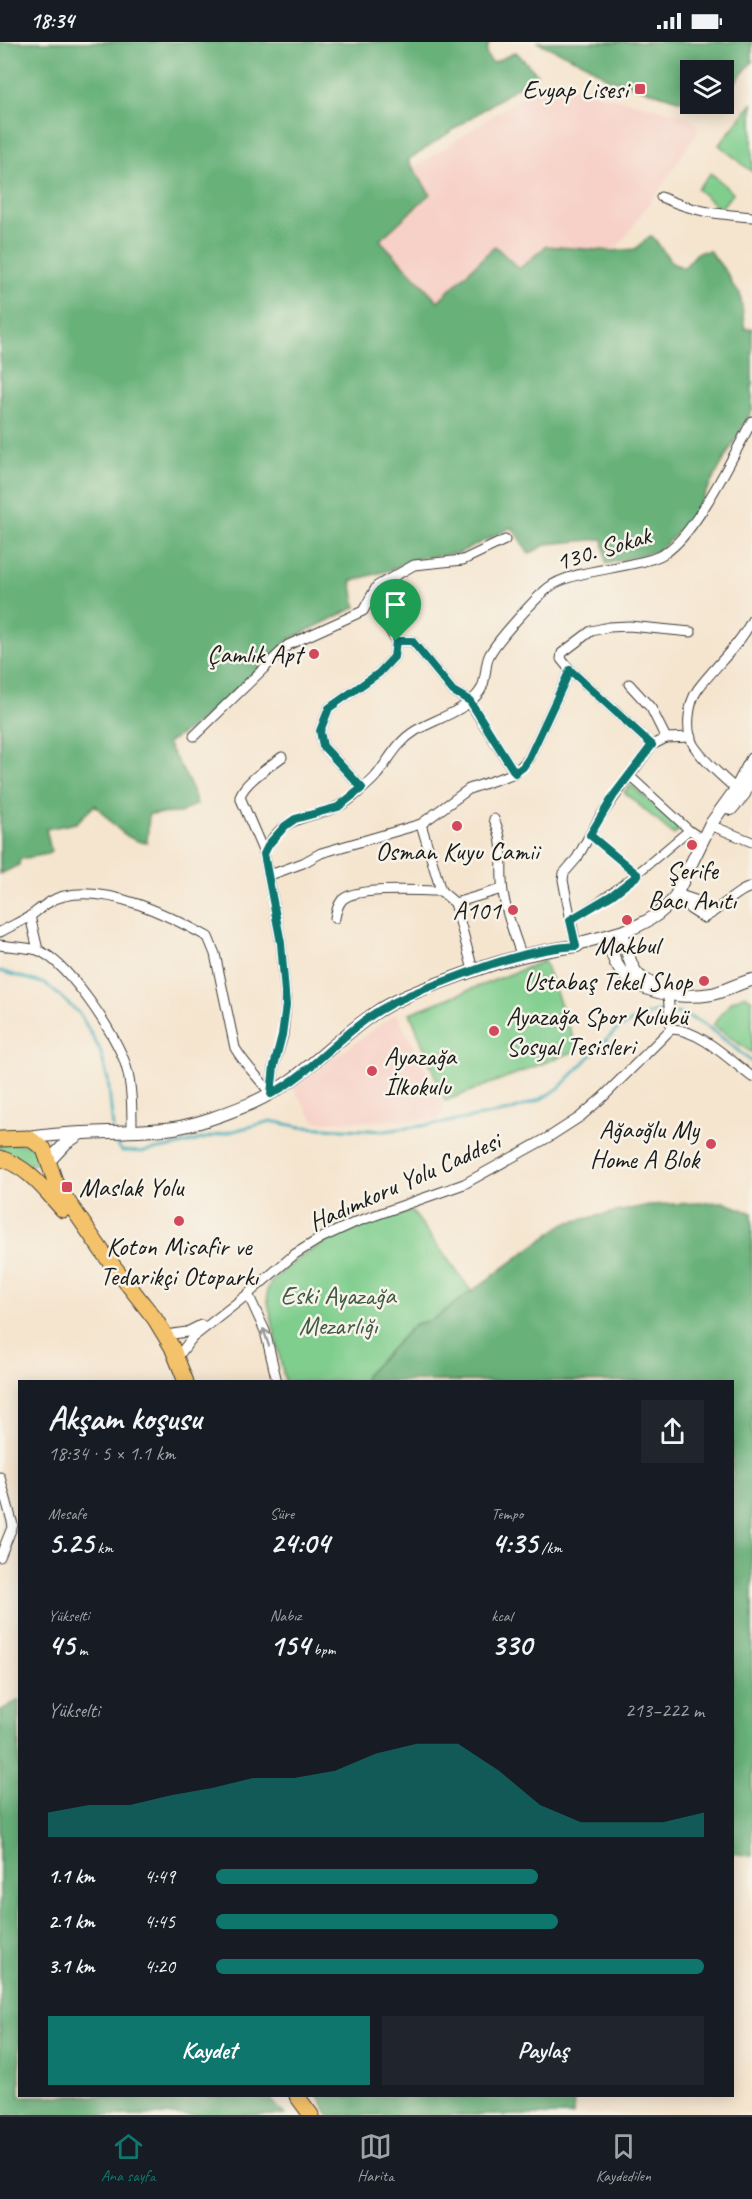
<!DOCTYPE html>
<html lang="tr">
<head>
<meta charset="utf-8">
<style>
  body { margin:0; font-family:Caveat,sans-serif; background:#20242c; color:#f1f3f6; height:100vh; display:flex; flex-direction:column; font-size:22px; white-space:nowrap }
  * { box-sizing:border-box; margin:0 }
  p { font-size:20px; color:#9ea1a6 }
  .icon { flex:none; width:33px; height:33px; fill:none; stroke:currentColor; stroke-width:2; stroke-linecap:round; stroke-linejoin:round }
  .map { position:relative; flex:1; overflow:hidden }
  .details { position:absolute; left:18px; top:1338px; width:716px; height:717px; display:flex; flex-direction:column; background:#171b24; border-radius:0px; box-shadow:0 3px 15px #0003 }
  .details>* { flex:none }
  .tools { position:absolute; left:680px; top:18px; display:grid; gap:12px }
  .tools a { display:grid; place-items:center; width:54px; height:54px; border-radius:0px; background:#171b24; box-shadow:0 3px 15px #0003; font-size:30px }
  .pin { position:absolute; display:grid; place-items:center; width:51px; height:51px; color:#fff; margin:-62px -26px; border-radius:50% 50% 50% 0; rotate:-45deg; box-shadow:0 0 6px #0007 }
  .pin .icon { rotate:45deg }
  .round { display:grid; place-items:center; flex:none; width:63px; height:63px; border-radius:0px; background:#20242c }
  .head { display:flex; align-items:center; justify-content:space-between; height:102px; padding:0 30px }
  h1 { font-size:33px; font-weight:600; line-height:45px }
  .metrics { display:grid; grid-template-columns:repeat(3,1fr); gap:9px; height:102px; padding:6px 30px }
  .metrics div { display:grid; align-content:center }
  .metrics b { font-size:30px; font-weight:600 }
  .metrics small { font-size:16px; font-weight:400 }
  .metrics p { font-size:16px }
  .chart { height:168px; padding:12px 30px }
  .chart p { display:flex; justify-content:space-between }
  .chart svg { width:100%; height:108px; margin-top:6px; fill:#0f766e; opacity:.7 }
  .button { display:flex; gap:12px; margin-top:auto; padding:12px 30px }
  .button a { flex:1; height:69px; border-radius:0px; background:#0f766e; color:#fff; font-size:24px; font-weight:600; line-height:69px; text-align:center }
  .button a+a { background:#20242c; color:#f1f3f6 }
  ul { padding:0 30px; list-style:none; font-size:20px }
  li { display:grid; grid-template-columns:96px 72px 1fr; align-items:center; height:45px }
  li i { height:15px; border-radius:8px; background:#0f766e }
  .status { display:flex; justify-content:space-between; align-items:center; height:42px; padding:0 30px; background:#171b24; direction:ltr }
  .status svg { height:16px; fill:currentColor }
  .tab-bar { display:flex; justify-content:space-around; align-items:center; height:84px; border-top:2px solid #363941; background:#171b24; font-size:16px; color:#9ea1a6 }
  .tab-bar a { display:grid; justify-items:center; gap:3px }
  .tab-bar .on { color:#0f766e }
  .map>svg:first-child { display:block }
</style>
</head>
<body>
<div class="status"><b>18:34</b><svg viewBox="0 0 49 12"><path d="M0 12V9h3v3zM5 12V6h3v6zM10 12V3h3v9zM15 12V0h3v12zM26 1h20v11H26zM47 4h2v5h-2z"/></svg></div>
<div class="map">
<svg width="752" height="2073" viewBox="0 0 752 2073">
  <rect width="100%" height="100%" fill="#f7f3e8"/>
  <filter id="ink" filterUnits="userSpaceOnUse"><feTurbulence type="fractalNoise" baseFrequency=".0167" numOctaves="2"/><feDisplacementMap in="SourceGraphic" scale="12" xChannelSelector="R" yChannelSelector="G"/><feConvolveMatrix kernelMatrix="1 2 1 2 8 2 1 2 1" color-interpolation-filters="sRGB"/></filter>
  <filter id="wash" filterUnits="userSpaceOnUse"><feTurbulence type="fractalNoise" baseFrequency=".008" numOctaves="4" result="noise"/><feDisplacementMap in="SourceGraphic" scale="24" xChannelSelector="R" yChannelSelector="G"/><feGaussianBlur stdDeviation="1.35" result="paint"/><feColorMatrix in="noise" values="0 0 0 0 0 0 0 0 0 0 0 0 0 0 0 0 0 1.4 0 .05"/><feComposite in="paint" operator="in"/></filter>
  <g filter="url(#wash)">
    <rect width="100%" height="100%" fill="#f5e5cf"/>
    <g fill="#f7d1c7">
      <polygon points="552,41 688,74 697,82 698,89 658,149 621,201 612,209 546,204 519,227 495,205 438,259 379,198 430,152 413,126 536,46 543,42"/>
      <polygon points="396,971 445,1065 438,1077 315,1080 293,1046"/>
    </g>
    <g fill="#80ce8e" stroke="#4e7555" stroke-width="1.5">
      <polygon points="752,62 752,130 719,103"/>
      <polygon points="711,131 733,151 720,167 697,147"/>
      <polygon points="631,743 680,786 674,793 624,750"/>
      <polygon points="544,919 578,1008 445,1059 410,971"/>
      <polygon points="745,953 752,958 752,1011 713,983 732,959"/>
      <polygon points="0,1101 33,1103 41,1113 36,1122 27,1122 0,1111"/>
      <path d="M412,1169L472,1250L432,1278L415,1282L365,1334V1339L285,1340L268,1260C268,1256 266,1250 268,1246C270,1239 278,1234 283,1229C319,1197 366,1180 412,1169Z"/>
    </g>
    <g fill="#68b179" stroke="#42664a" stroke-width="1.5">
      <path d="M0,0H490C485,9 485,14 493,21L516,10L537,32L408,118L430,152L380,198L438,259L495,204L519,227L546,204L612,209L635,207L650,194L653,195L672,221L684,226L698,210L710,209C713,214 727,231 729,234C732,242 732,245 740,251L745,287L752,286V368L699,462L687,481L662,506L656,509L606,522L603,497L547,502L529,512L512,485L459,511L414,517L390,528L351,539L356,565L290,597L210,671L187,689L167,701L188,738L197,762L180,771L149,772L147,801C123,798 112,780 95,763L76,781L46,787L51,809L48,812L20,817L19,823L0,832Z"/>
      <polygon points="537,0 752,0 752,20 723,55 723,28 690,28 690,62 715,62 708,64 691,62 607,36 586,22"/>
      <polygon points="723,1160 752,1171 752,1813 750,1814 732,1811 732,1340 365,1339 365,1334 415,1282 432,1278 565,1181 649,1163"/>
      <polygon points="19,1658 20,2054 268,2054 285,2073 0,2073 0,1669"/>
      <polygon points="318,2054 574,2054 573,2073 329,2073"/>
    </g>
    <g fill="none" stroke-linecap="round" stroke-linejoin="round">
      <g stroke="#3cacb8" stroke-width="3">
        <polyline points="0,929 46,942 80,972 100,1008 108,1038 113,1086"/>
        <path d="M673,971C698,972 733,1005 752,1020"/>
        <polyline points="114,1093 115,1099 122,1109 142,1110 176,1104 271,1079 301,1085 385,1089 442,1081 510,1069 541,1057 559,1046 616,988 638,976 656,970 666,971"/>
      </g>
    </g>
  </g>
  <g filter="url(#ink)">
    <g fill="none" stroke-linecap="round" stroke-linejoin="round">
      <defs>
        <g id="pedestrian">
          <polyline points="630,734 689,788 703,797"/>
          <polyline points="590,793 638,833"/>
          <path d="M570,878C616,851 649,822 689,788"/>
        </g>
        <g id="minor">
          <path d="M661,155C695,170 716,172 752,175"/>
          <polyline points="396,599 412,599 453,649 469,659 515,731"/>
          <polyline points="629,642 651,666 666,696"/>
          <polyline points="194,694 288,603 363,569 377,544 414,523 463,518 505,498"/>
          <polyline points="652,703 570,628 561,617 562,611 591,589 609,585 629,584 691,590"/>
          <polyline points="362,746 323,704 320,689 329,666 379,631 394,615 396,599 371,555"/>
          <path d="M736,747C722,735 704,719 694,704C685,689 688,661 698,647C715,624 739,604 752,578"/>
          <path d="M494,777C507,807 499,821 503,850C506,872 514,892 521,912"/>
          <polyline points="421,782 441,849 455,861 473,928"/>
          <polyline points="715,785 752,800"/>
          <path d="M264,811C285,764 322,781 353,755C360,749 370,741 376,734C389,718 397,700 415,689C433,678 468,668 480,649C487,639 484,626 489,614C495,600 535,557 548,546C566,531 608,528 631,522C642,520 656,517 665,511C696,492 734,412 752,379"/>
          <polyline points="270,833 303,821 321,811 421,782 469,747 515,731 529,716 570,628"/>
          <path d="M683,854L690,867L704,876C718,869 738,847 752,845"/>
          <polyline points="683,854 695,858 711,872"/>
          <polyline points="455,861 502,847"/>
          <polyline points="30,874 38,908"/>
          <path d="M335,876C336,870 338,863 342,858C355,844 421,849 441,849"/>
          <path d="M0,890C10,885 19,880 29,875C40,867 50,857 64,854C110,843 170,874 208,895L215,912L235,1006C245,1023 259,1036 271,1052"/>
          <path d="M0,903C12,905 25,905 37,908C66,917 118,995 126,1024C132,1044 132,1067 132,1088"/>
          <polyline points="576,904 563,838 564,831 577,816 600,775 652,703 666,696 691,695"/>
          <polyline points="668,952 671,987"/>
          <path d="M271,1052L274,1024L283,993L286,963L281,901L264,811L240,755C243,741 270,724 282,715"/>
          <polyline points="248,1252 265,1289 277,1340"/>
          <polyline points="166,1293 187,1290 201,1283"/>
          <path d="M177,1316L192,1296L248,1252L295,1212L321,1196L356,1180L464,1142L549,1095L580,1075L603,1055L671,987C699,987 730,1018 752,1035"/>
          <polyline points="0,1435 13,1483 0,1515"/>
        </g>
        <g id="tertiary">
          <polyline points="731,767 744,752 752,734"/>
          <path d="M622,891C629,910 628,932 649,940"/>
          <path d="M611,895C607,947 672,959 712,952C726,949 738,941 752,938"/>
          <path d="M29,1096C78,1088 126,1092 174,1086C200,1082 227,1071 252,1061C301,1039 330,1002 372,973C393,958 418,949 442,940C487,923 530,909 577,904L581,901C616,891 648,887 674,857L710,783L736,747L752,717"/>
          <polyline points="49,1119 66,1101 81,1091"/>
        </g>
        <g id="primary">
          <polyline points="0,1097 29,1096 44,1107 56,1142 104,1212 155,1277 172,1305 186,1340"/>
          <path d="M0,1116C28,1125 44,1147 63,1168"/>
          <polyline points="297,2054 311,2073"/>
        </g>
      </defs>
      <use href="#pedestrian" stroke="#3d3a37" stroke-width="10"/>
      <use href="#minor" stroke="#3d3a37" stroke-width="11"/>
      <use href="#tertiary" stroke="#3d3a37" stroke-width="14"/>
      <use href="#primary" stroke="#3d3a37" stroke-width="17"/>
      <use href="#pedestrian" stroke="#fff" stroke-width="8"/>
      <use href="#minor" stroke="#fff" stroke-width="9"/>
      <use href="#tertiary" stroke="#fff" stroke-width="12"/>
      <use href="#primary" stroke="#f4c26a" stroke-width="15"/>
    </g>
    <defs><path id="oneway-shaft" d="M-6 0H5M1.5-3L5.5 0L1.5 3" fill="none" stroke-width="1.6" stroke-linecap="round" stroke-linejoin="round" transform="scale(1.5)"/></defs>
    <use stroke="#999" href="#oneway-shaft" transform="translate(266 1295) rotate(-108)"/>
  </g>
  <g fill="none" stroke-linecap="round" stroke-linejoin="round" filter="url(#ink)">
    <defs>
      <path id="route" d="M396,599H412L453,649L470,659L515,731L523,725L529,716L570,628L652,703L614,753L590,793L638,833L612,853L570,878L576,904C530,907 487,923 443,940C419,949 394,958 372,973C337,997 309,1032 271,1052L274,1024L282,993L286,963L281,901L264,812L269,802L285,784L295,777L338,765L362,746L323,704L320,689L329,666L379,631L394,615Z"/>
    </defs>
    <use href="#route" stroke="#fff" stroke-width="12"/>
    <use href="#route" stroke="#0f766e" stroke-width="8"/>
  </g>
  <g fill="#d1495b" stroke="#f7f3e8" stroke-width="2">
    <rect x="634" y="41" width="12" height="12" rx="3"/>
    <circle cx="314" cy="612" r="6"/>
    <circle cx="457" cy="784" r="6"/>
    <circle cx="692" cy="803" r="6"/>
    <circle cx="513" cy="868" r="6"/>
    <circle cx="627" cy="878" r="6"/>
    <circle cx="704" cy="939" r="6"/>
    <circle cx="494" cy="989" r="6"/>
    <circle cx="372" cy="1029" r="6"/>
    <circle cx="711" cy="1102" r="6"/>
    <rect x="61" y="1139" width="12" height="12" rx="3"/>
    <circle cx="179" cy="1179" r="6"/>
  </g>
  <g text-anchor="middle" stroke-width="5" stroke-linejoin="round" paint-order="stroke">
    <g font-size="26" fill="#1c1c1c" stroke="#f7f3e8" text-anchor="end">
      <text x="628" y="56">Evyap Lisesi</text>
      <text x="302" y="621">Çamlık Apt</text>
      <text x="457" y="818" text-anchor="middle">Osman Kuyu Camii</text>
      <text x="692" y="837" text-anchor="middle">Şerife<tspan x="692" dy="30">Bacı Anıtı</tspan></text>
      <text x="501" y="877">A101</text>
      <text x="627" y="912" text-anchor="middle">Makbul</text>
      <text x="692" y="948">Ustabaş Tekel Shop</text>
      <text x="506" y="983" text-anchor="start">Ayazağa Spor Kulubü<tspan x="506" dy="30">Sosyal Tesisleri</tspan></text>
      <text x="384" y="1023" text-anchor="start">Ayazağa<tspan x="384" dy="30">İlkokulu</tspan></text>
      <text x="699" y="1096">Ağaoğlu My<tspan x="699" dy="30">Home A Blok</tspan></text>
      <text x="79" y="1154" text-anchor="start">Maslak Yolu</text>
      <text x="179" y="1213" text-anchor="middle">Koton Misafir ve<tspan x="179" dy="30">Tedarikçi Otoparkı</tspan></text>
    </g>
    <g font-size="26" fill="#1c1c1c" stroke="#f7f3e8">
      <text transform="translate(603 506) rotate(-17)" y="9">130. Sokak</text>
      <text transform="translate(404 1139) rotate(-24)" y="9">Hadımkoru Yolu Caddesi</text>
    </g>
    <g font-size="26" fill="#3f5a44" stroke="#f7f3e8">
      <text x="338" y="1262">Eski Ayazağa<tspan x="338" dy="30">Mezarlığı</tspan></text>
    </g>
  </g>
</svg>
<div class="tools">
<a><svg class="icon" aria-label="layers" viewBox="0 0 24 24"><path d="M12 4l9 5-9 5-9-5zM3 14l9 5 9-5"/></svg></a>
</div>
<div class="pin" style="left:396px;top:599px;background:#1e9e55"><svg class="icon" aria-label="arrive" viewBox="0 0 24 24"><path d="M6 21V4h12l-3 4 3 4H6"/></svg></div>
<section class="details">
<div class="head"><div><h1>Akşam koşusu</h1><p>18:34 · 5 × 1.1 km</p></div><a class="round"><svg class="icon" aria-label="share" viewBox="0 0 24 24"><path d="M12 15V3M7 8l5-5 5 5M5 13v7h14v-7"/></svg></a></div>
<div class="metrics">
<div><p>Mesafe</p><b>5.25<small> km</small></b></div>
<div><p>Süre</p><b>24:04</b></div>
<div><p>Tempo</p><b>4:35<small> /km</small></b></div>
</div>
<div class="metrics">
<div><p>Yükselti</p><b>45<small> m</small></b></div>
<div><p>Nabız</p><b>154<small> bpm</small></b></div>
<div><p>kcal</p><b>330</b></div>
</div>
<div class="chart"><p><span>Yükselti</span>213–222 m</p>
<svg viewBox="0 0 160 44" preserveAspectRatio="none"><path d="M0 44V34L10 31L20 31L30 27L40 24L50 20L60 20L70 17L80 10L90 6L100 6L110 17L120 31L130 38L140 38L150 38L160 34V44z"/></svg>
</div>
<ul>
<li><b>1.1 km</b>4:49<i style="width:66%"></i></li>
<li><b>2.1 km</b>4:45<i style="width:70%"></i></li>
<li><b>3.1 km</b>4:20<i style="width:100%"></i></li>
</ul>
<div class="button"><a>Kaydet</a><a>Paylaş</a></div>
</section>
</div>
<nav class="tab-bar">
<a class="on"><svg class="icon" aria-label="home" viewBox="0 0 24 24"><path d="M3 11l9-7 9 7M6 9v11h12V9"/></svg>Ana sayfa</a>
<a><svg class="icon" aria-label="map" viewBox="0 0 24 24"><path d="M3 6l6-2 6 2 6-2v14l-6 2-6-2-6 2zM9 4v14M15 6v14"/></svg>Harita</a>
<a><svg class="icon" aria-label="saved" viewBox="0 0 24 24"><path d="M7 4h10v16l-5-4-5 4z"/></svg>Kaydedilen</a>
</nav>
</body>
</html>
